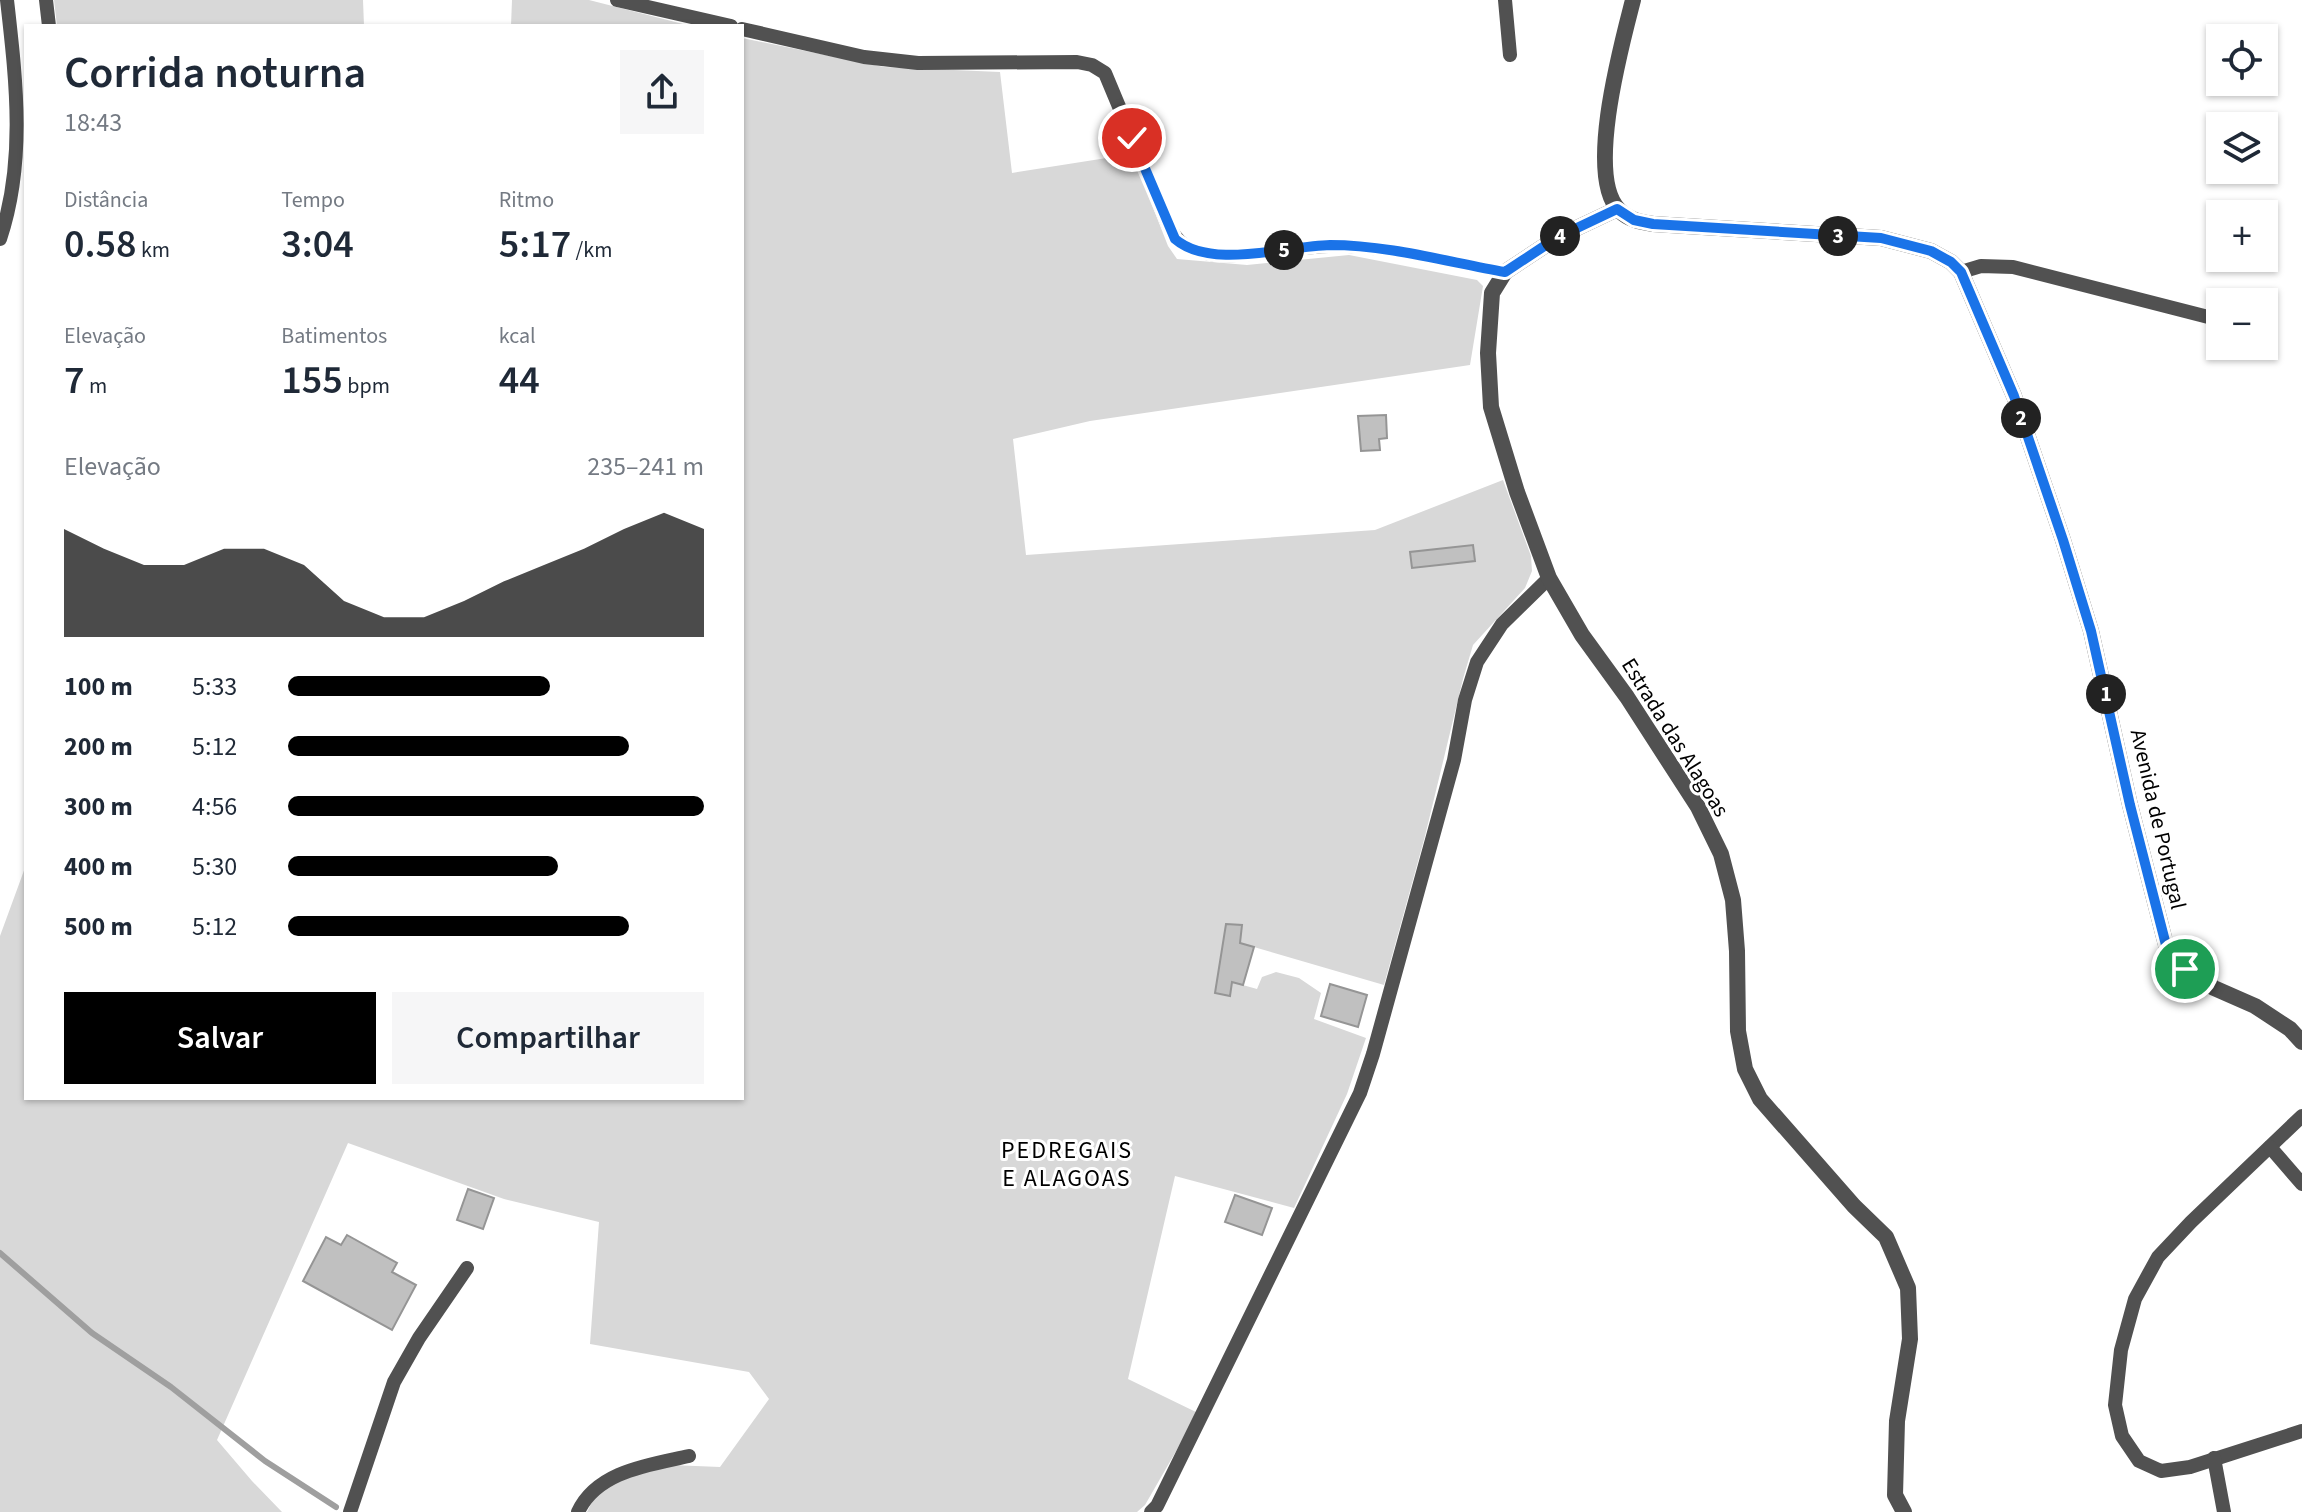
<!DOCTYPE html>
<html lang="pt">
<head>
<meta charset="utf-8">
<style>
  body { margin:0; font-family:"Source Sans 3",sans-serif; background:#f6f6f7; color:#1f2937; height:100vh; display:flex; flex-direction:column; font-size:30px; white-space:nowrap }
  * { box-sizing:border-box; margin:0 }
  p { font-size:26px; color:#747a83 }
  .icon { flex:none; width:44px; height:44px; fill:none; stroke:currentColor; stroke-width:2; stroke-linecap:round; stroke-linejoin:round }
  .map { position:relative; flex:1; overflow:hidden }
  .drawer { position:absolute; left:24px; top:24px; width:720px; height:1076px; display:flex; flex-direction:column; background:#fff; border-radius:0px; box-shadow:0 2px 6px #0004 }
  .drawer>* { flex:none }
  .tools { position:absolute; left:2206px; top:24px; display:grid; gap:16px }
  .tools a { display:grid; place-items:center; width:72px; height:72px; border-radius:0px; background:#fff; box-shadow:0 2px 6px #0004; font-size:40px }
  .pin { position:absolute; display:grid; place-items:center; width:68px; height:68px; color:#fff; margin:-34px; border:4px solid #fff; border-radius:50%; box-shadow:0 2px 8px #0007 }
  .km { position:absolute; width:40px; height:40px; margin:-20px; border-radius:50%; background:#222; color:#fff; font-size:22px; line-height:40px; text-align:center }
  .round { display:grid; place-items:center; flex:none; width:84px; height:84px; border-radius:0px; background:#f6f6f7 }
  .summary { display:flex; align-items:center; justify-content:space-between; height:136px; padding:0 40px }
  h1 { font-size:44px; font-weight:600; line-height:60px }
  .metrics { display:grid; grid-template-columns:repeat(3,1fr); gap:12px; height:136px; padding:8px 40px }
  .metrics div { display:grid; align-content:center }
  .metrics b { font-size:40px; font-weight:600 }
  .metrics small { font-size:22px; font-weight:400 }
  .metrics p { font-size:22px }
  .chart { height:224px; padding:16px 40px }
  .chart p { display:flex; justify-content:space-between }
  .chart svg { width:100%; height:144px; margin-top:8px; fill:#000; opacity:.7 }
  .button { display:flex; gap:16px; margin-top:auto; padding:16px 40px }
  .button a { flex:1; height:92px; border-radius:0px; background:#000; color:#fff; font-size:32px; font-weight:600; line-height:92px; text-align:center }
  .button a+a { background:#f6f6f7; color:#1f2937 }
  ul { padding:0 40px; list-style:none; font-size:26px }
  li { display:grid; grid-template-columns:128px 96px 1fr; align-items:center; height:60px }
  li i { height:20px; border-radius:10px; background:#000 }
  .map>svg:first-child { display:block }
</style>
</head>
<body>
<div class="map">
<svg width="2302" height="1512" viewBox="0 0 2302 1512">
  <rect width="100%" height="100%" fill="#fff"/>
  <g fill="#d8d8d8">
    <polygon points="54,0 363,0 364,26 57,26"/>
    <polygon points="512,0 589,0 691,26 511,26"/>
    <polygon points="742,38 884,67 1000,72 1012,173 1132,154 1168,246 1177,259 1247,265 1349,255 1477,280 1483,286 1470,365 1090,421 1013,439 1026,555 1375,530 1503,480 1531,556 1532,571 1525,588 1473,645 1463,679 1425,836 1384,985 1240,943 1242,925 1226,924 1216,993 1230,996 1232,982 1257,989 1262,977 1276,972 1299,978 1321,993 1314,1019 1366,1038 1347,1094 1294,1208 1175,1176 1128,1379 1198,1413 1145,1505 1137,1512 587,1512 595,1496 617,1478 671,1465 720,1467 769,1399 749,1372 590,1344 599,1222 504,1199 348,1143 217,1440 252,1481 282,1512 0,1512 0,936 26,865 26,1098 742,1098"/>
  </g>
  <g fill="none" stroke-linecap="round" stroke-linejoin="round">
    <polyline stroke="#9f9f9f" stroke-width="6" points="0,1253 92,1333 171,1387 265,1461 336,1507"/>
  </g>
  <g fill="#c0c0c0" stroke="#959595" stroke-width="2">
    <polygon points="1386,415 1387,438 1379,439 1380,450 1361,451 1358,416"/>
    <polygon points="1473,545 1475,561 1412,568 1410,552"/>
    <polygon points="1226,924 1242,925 1240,943 1254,947 1243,985 1232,982 1230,996 1215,993"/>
    <polygon points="1330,984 1367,995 1358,1027 1321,1016"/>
    <polygon points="468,1189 494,1198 483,1229 457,1220"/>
    <polygon points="1235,1195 1272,1208 1262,1235 1225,1222"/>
    <polygon points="347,1235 397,1263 392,1272 416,1285 392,1330 303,1281 326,1237 341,1245"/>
  </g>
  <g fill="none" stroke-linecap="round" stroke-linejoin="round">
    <g stroke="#515151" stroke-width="14">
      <polyline points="46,0 49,26"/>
      <polyline points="617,0 731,26"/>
      <polyline points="1505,0 1510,55"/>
      <path d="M742,29L864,57L918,63L1077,62L1092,65L1105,73L1168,224C1178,245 1188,250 1211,254C1243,259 1293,247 1328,246C1385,244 1448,262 1505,272"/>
      <path d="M0,239C26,161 16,80 7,0"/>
      <polyline points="1961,272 1981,266 2013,267 2220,320"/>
      <polyline points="2302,1116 2191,1222 2158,1257 2135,1299 2121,1350 2115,1405 2122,1436 2139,1461 2161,1471 2190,1467 2302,1431"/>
      <polyline points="2270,1147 2302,1184"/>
      <polyline points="2214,1458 2224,1512"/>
      <polyline points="350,1512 394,1382 419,1338 467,1268"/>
      <path d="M578,1512C597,1471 649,1465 689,1456"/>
      <polyline points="1151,1512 1157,1506 1360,1093 1373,1054 1454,760 1465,700 1477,662 1502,624 1549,578"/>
    </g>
    <g stroke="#515151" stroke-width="16">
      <path d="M1633,0C1622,43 1585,176 1619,210C1629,220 1640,222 1653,224L1881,238L1931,251L1951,262L1961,272L2014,396L2063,540L2091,631L2130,805L2166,945L2185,969L2214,988L2255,1006L2290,1029L2302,1042"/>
      <polyline points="1617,209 1558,237 1505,272 1492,293 1488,353 1491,407 1517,492 1549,578 1582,635 1627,697 1698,807 1721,854 1733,900 1737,951 1738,1031 1745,1069 1760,1099 1854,1206 1886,1237 1908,1288 1910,1339 1897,1421 1895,1495 1904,1512"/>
    </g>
  </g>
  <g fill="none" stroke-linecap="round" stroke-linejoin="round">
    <defs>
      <path id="route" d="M1132,138L1175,239C1211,270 1285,246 1330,245C1388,245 1448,262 1505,272L1558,237L1617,209L1634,220L1653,224L1881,238L1931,251L1951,262L1961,272L2014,396L2063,540L2091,631L2130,805L2166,945L2185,969"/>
    </defs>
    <use href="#route" stroke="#fff" stroke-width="16"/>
    <use href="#route" stroke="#1a73e8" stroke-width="10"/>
  </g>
  <g text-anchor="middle" stroke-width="6" stroke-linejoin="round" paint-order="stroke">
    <g font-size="22" fill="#000" stroke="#fff">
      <text transform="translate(1676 737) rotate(58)" y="8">Estrada das Alagoas</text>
      <text transform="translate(2159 819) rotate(77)" y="8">Avenida de Portugal</text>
    </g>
    <g font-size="24" letter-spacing="2" fill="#000" stroke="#fff">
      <text x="1067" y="1158">PEDREGAIS<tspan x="1067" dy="28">E ALAGOAS</tspan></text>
    </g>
  </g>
</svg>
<div class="tools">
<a><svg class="icon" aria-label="locate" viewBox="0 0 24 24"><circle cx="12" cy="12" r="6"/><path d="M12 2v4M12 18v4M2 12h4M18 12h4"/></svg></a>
<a><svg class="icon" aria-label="layers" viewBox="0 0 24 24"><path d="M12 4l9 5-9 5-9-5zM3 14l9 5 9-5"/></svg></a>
<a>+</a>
<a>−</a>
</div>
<div class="pin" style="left:2185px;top:969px;background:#1e9e55"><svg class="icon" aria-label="arrive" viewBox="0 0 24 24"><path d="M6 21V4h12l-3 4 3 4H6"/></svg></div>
<div class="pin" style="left:1132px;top:138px;background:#d93025"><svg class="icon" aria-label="check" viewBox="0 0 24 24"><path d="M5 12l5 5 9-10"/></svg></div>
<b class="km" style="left:2106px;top:694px">1</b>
<b class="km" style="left:2021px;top:418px">2</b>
<b class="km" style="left:1838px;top:236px">3</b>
<b class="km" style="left:1560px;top:236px">4</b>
<b class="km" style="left:1284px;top:250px">5</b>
<section class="drawer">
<div class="summary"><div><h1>Corrida noturna</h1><p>18:43</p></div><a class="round"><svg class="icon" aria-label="share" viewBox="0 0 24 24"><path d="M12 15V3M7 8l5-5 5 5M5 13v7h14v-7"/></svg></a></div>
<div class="metrics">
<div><p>Distância</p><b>0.58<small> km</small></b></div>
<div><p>Tempo</p><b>3:04</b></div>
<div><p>Ritmo</p><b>5:17<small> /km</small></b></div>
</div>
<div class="metrics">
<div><p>Elevação</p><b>7<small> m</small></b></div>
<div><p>Batimentos</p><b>155<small> bpm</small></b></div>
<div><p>kcal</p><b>44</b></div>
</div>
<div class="chart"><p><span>Elevação</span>235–241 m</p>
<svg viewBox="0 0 160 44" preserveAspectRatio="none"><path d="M0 44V11L10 17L20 22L30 22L40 17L50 17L60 22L70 33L80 38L90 38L100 33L110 27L120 22L130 17L140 11L150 6L160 11V44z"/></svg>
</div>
<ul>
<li><b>100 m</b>5:33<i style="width:63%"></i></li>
<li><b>200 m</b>5:12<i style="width:82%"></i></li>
<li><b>300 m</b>4:56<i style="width:100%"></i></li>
<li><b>400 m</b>5:30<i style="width:65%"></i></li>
<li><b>500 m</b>5:12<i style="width:82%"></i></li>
</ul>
<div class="button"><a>Salvar</a><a>Compartilhar</a></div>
</section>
</div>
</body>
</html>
